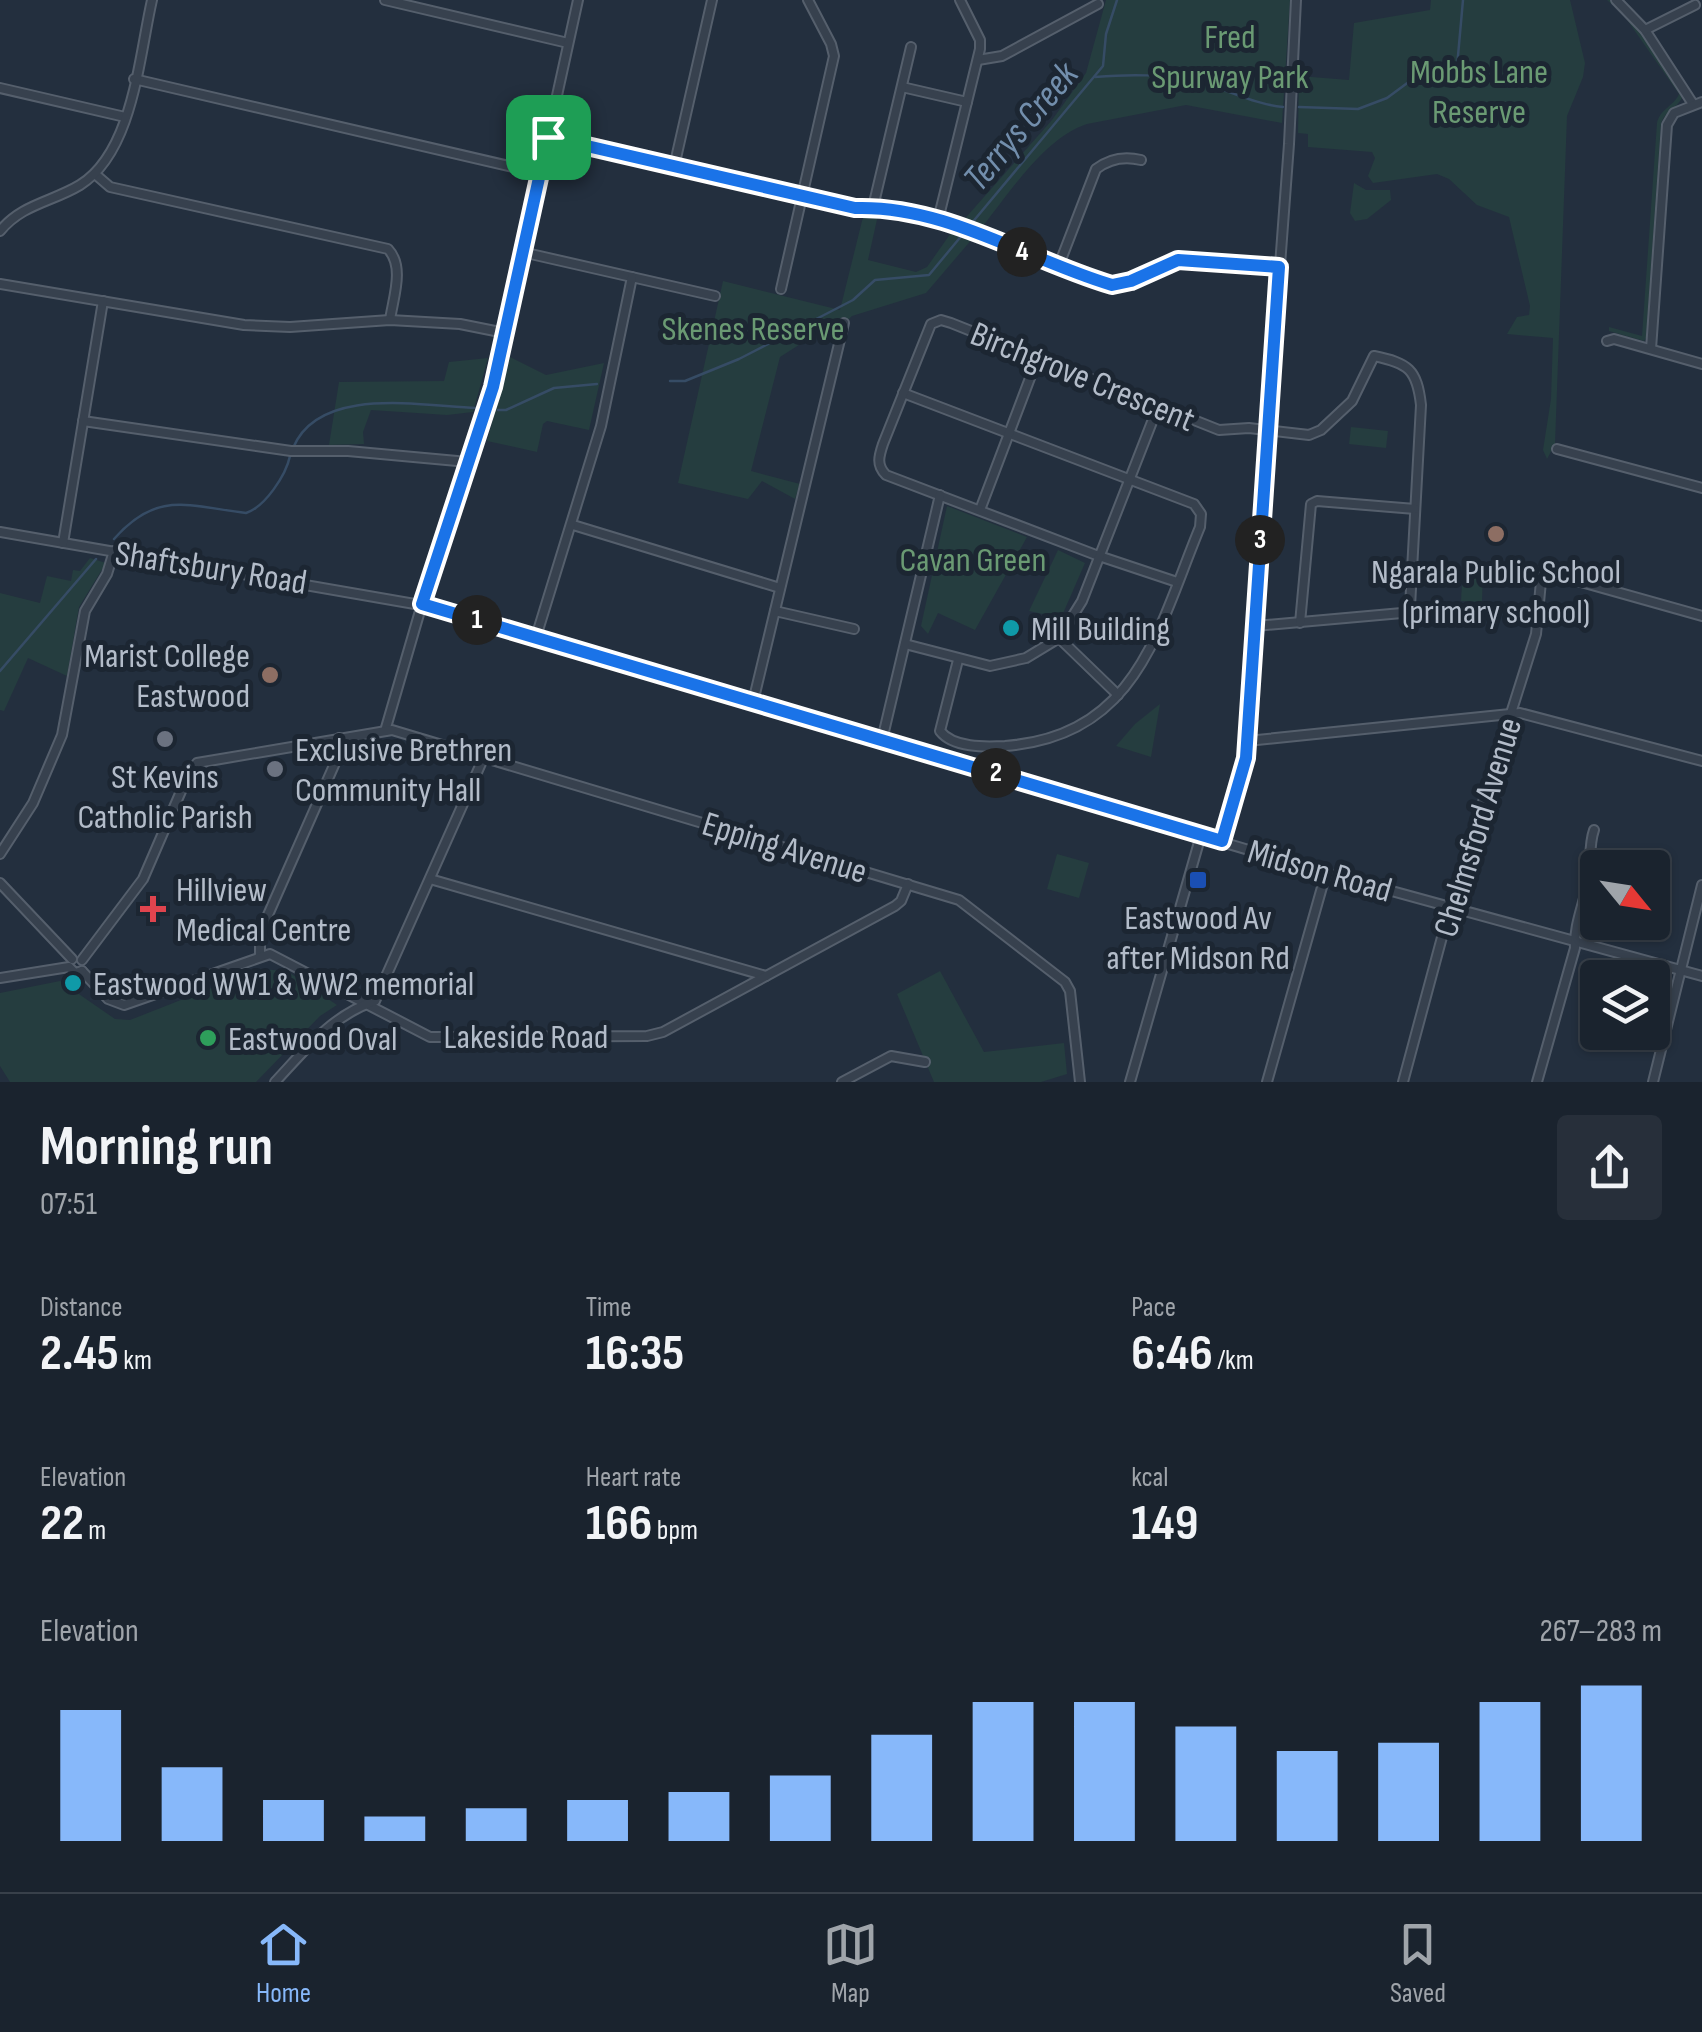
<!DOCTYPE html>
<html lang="en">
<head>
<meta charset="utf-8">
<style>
  body { margin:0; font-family:"Sofia Sans Condensed",sans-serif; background:#272f3a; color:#f1f3f6; height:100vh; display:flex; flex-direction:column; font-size:38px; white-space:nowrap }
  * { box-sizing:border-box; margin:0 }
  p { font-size:32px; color:#9fa4aa }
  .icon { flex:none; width:55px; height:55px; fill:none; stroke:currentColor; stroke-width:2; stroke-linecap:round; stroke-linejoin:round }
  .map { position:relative; height:1082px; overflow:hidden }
  .sheet { display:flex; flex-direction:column; background:#1a232e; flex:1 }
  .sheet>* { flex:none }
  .needle { width:65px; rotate:120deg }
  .fabs { position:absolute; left:1580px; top:850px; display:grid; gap:20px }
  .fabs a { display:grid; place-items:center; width:90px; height:90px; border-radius:10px; background:#1a232e; box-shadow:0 2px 8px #0004,0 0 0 2px #38404a; font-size:50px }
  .pin { position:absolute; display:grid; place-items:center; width:85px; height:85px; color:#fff; margin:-42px; border-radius:20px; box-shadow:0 5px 15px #0006 }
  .km { position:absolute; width:50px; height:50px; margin:-25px; border-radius:50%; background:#222; color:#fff; font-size:28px; line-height:50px; text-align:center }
  .round { display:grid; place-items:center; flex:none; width:105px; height:105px; border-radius:10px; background:#272f3a }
  .summary { display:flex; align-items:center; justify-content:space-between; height:170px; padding:0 40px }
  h1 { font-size:55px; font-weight:700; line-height:75px }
  .metrics { display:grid; grid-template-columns:repeat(3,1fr); gap:15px; height:170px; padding:10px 40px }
  .metrics div { display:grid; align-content:center }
  .metrics b { font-size:50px; font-weight:700 }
  .metrics small { font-size:28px; font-weight:400 }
  .metrics p { font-size:28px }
  .chart { height:280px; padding:20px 40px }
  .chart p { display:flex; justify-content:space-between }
  .chart svg { width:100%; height:180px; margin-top:10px; stroke:#87b8fa; stroke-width:6 }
  .tabs { display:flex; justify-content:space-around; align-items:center; height:140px; border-top:2px solid #38404a; background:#1a232e; font-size:28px; color:#9fa4aa }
  .tabs a { display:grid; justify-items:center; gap:5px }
  .tabs .current { color:#87b8fa }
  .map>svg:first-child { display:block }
</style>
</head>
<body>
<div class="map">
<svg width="1702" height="1082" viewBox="0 0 1702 1082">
  <rect width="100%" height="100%" fill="#232f3e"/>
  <g fill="#253d3f">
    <path d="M1106,0H1290L1282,123L1186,105L1087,124C1045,137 1007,196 980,230L961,223L1052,120L1086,73Z"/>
    <polygon points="1431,0 1570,0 1585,63 1583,77 1567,116 1555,444 1547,459 1543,450 1551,399 1553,338 1507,334 1517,317 1529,315 1530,306 1509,217 1477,205 1449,179 1437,174 1373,183 1368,176 1375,158 1372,152 1308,147 1308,134 1298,133 1299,76 1349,80 1354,23 1430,10"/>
    <path d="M1607,0H1614L1626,12L1683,95C1679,108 1665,110 1661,124L1646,338L1644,341L1609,331V327L1642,336L1657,123C1660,109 1675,105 1679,94L1623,14Z"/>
    <polygon points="1354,183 1366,190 1390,190 1391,200 1367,219 1355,221 1350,213"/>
    <polygon points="878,215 868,260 916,272 927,267 953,230 973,238 926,293 852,316 828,339 813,336 780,357 751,471 800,484 795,499 762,481 748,499 678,483 723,281 840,310 863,217"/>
    <polygon points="510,357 546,375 604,363 589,430 547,421 543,424 537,452 487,441"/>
    <polygon points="488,358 473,412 447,415 371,410 363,432 364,444 329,445 339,382 444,381 449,362"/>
    <polygon points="1351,427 1388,431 1386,448 1349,444"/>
    <polygon points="947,506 1027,537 975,630 938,613 928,634 921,626"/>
    <polygon points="1058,550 1085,563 1061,618 1029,611"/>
    <polygon points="90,558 106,563 79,607 67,676 28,658 4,711 0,710 0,593 40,603 47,576 71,581 73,570 80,571"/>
    <polygon points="1463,566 1483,567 1482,602 1461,601"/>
    <polygon points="1160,704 1151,757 1116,746 1135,724"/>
    <polygon points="1057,854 1089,863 1079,898 1047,889"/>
    <polygon points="260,969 287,971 337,1005 320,1016 256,1082 10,1082 0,1066 0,993 60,981 115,1019 130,1020"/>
    <polygon points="940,971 984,1052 1064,1043 1067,1074 1041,1082 934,1082 897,994"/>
  </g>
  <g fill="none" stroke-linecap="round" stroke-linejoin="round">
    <g stroke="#364c65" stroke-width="2.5">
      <path d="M1095,77C1131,74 1163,74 1198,82C1227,89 1253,104 1283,107"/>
      <polyline points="1299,107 1358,109 1387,98 1410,81 1457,67 1463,0"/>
      <polyline points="971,224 1103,66 1106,34 1117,0"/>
      <polyline points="670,381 685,381 739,359 853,300 875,280 929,275 963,234"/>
      <polyline points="498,410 506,410 554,388 597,384"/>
      <path d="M293,448C319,385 422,406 476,408"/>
      <path d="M114,539C157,490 188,506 246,513C265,507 286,475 290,456"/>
      <polyline points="0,671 96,559"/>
    </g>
    <defs>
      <g id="minor">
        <polyline points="385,0 568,43"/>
        <polyline points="1616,0 1645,30 1693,104"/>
        <polyline points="1645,30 1695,5"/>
        <polyline points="978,60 1002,56 1098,4"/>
        <polyline points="134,79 539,173"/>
        <polyline points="902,87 967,102"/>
        <polyline points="0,88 125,117"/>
        <path d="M547,137L855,208C947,205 1026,261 1113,285L1131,281L1178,260L1279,267"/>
        <polyline points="674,167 712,0"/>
        <path d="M95,174L110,187L388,249C405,267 393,298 390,320"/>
        <polyline points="873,207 911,47"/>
        <polyline points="938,220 980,49 980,40 960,0"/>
        <path d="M0,231C22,204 52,202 80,185C133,152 139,57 152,0"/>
        <polyline points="522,252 715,296"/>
        <path d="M1059,265L1096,169C1109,159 1125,156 1141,160"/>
        <polyline points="0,284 244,325 290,327 390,320 460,324 505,333"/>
        <polyline points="781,289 834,56 831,44 808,0"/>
        <polyline points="1607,341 1614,339 1702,364"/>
        <polyline points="1651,349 1667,125 1674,113 1702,102"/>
        <path d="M903,393L1194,504L1201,514L1200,527C1158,628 1138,736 1005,746C985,747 953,748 940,731L958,660"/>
        <polyline points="83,421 291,451 348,451 468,462"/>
        <polyline points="1557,449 1702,488"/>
        <polyline points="980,510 1038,357"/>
        <polyline points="573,525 780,588"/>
        <polyline points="0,532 432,607 1326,873 1702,976"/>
        <polyline points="63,543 103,301"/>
        <path d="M1177,582L1096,555L886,475C876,465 879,456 883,444L931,324L941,320L951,323L1219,430L1249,428L1309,435L1321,430L1352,401L1374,356C1408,363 1417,369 1421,405L1410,607L1402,613L1255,626"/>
        <polyline points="775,611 854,629"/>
        <polyline points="1300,623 1311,504 1317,501 1415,509"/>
        <polyline points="536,637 601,426 632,277"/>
        <polyline points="1059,638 1118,695"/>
        <polyline points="905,644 990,666 1026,658 1059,638 1082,601 1159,404"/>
        <polyline points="753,702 844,323"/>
        <polyline points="385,731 422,604 493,387 578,0"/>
        <polyline points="882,740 940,495"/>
        <polyline points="1247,741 1520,713 1702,761"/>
        <polyline points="1222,841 1246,758 1246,725 1289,144 1296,0"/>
        <polyline points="0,854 33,803 62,735 85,611 107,574 114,551"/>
        <polyline points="430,879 766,976"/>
        <polyline points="0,883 72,959"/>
        <polyline points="260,955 260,933 335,763 339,738"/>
        <polyline points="82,960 143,879 188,775 197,763 392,730 959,900 1065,982 1070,991 1080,1082"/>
        <polyline points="82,971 108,999 124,1005 270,954 430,1037 647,1036 663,1032 895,906 901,901 908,884"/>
        <polyline points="0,978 69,967 75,973 82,971"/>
        <path d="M275,1082C305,1050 332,1015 375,1001L483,759"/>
        <polyline points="842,1082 891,1056 925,1062"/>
        <polyline points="1130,1082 1201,835"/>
        <polyline points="1267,1082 1326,873"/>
        <polyline points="1403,1082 1452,900 1536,634 1542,571 1702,616"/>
        <path d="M1537,1082L1575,948C1574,924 1584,904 1588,881C1592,864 1588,847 1594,830"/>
        <polyline points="1653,1082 1702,885"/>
      </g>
    </defs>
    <use href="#minor" stroke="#555f6c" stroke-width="12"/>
    <use href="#minor" stroke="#37414e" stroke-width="8"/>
  </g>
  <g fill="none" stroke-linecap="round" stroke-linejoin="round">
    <defs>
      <path id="route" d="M548,137L855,208C946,205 1027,260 1112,285L1131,281L1178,260L1279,267L1246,758L1222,841L422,604L493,387Z"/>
    </defs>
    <use href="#route" stroke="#fff" stroke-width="20"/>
    <use href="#route" stroke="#1a73e8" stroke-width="12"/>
  </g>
  <g fill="#8d6e63" stroke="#1c2632" stroke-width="4">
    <circle cx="1496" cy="534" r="10"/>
    <circle cx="270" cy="675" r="10"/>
  </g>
  <g fill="#0f9aa8" stroke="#1c2632" stroke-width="4">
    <circle cx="1011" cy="628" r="10"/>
    <circle cx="73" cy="983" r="10"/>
  </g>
  <g fill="#6b7280" stroke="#1c2632" stroke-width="4">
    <circle cx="165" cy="739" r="10"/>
    <circle cx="275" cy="769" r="10"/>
  </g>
  <rect fill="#1a4fb4" stroke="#1c2632" stroke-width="4" x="1188" y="870" width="20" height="20" rx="5"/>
  <path fill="#e0444e" stroke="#1c2632" stroke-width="4" d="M148 894h10v10h10v10h-10v10h-10v-10h-10v-10h10z"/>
  <circle fill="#2e9e5b" stroke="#1c2632" stroke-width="4" cx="208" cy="1038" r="10"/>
  <g text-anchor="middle" stroke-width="10" stroke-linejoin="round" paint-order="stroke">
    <g font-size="35" fill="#6a9a73" stroke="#1c2632">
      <text x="1230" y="48">Fred<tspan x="1230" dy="40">Spurway Park</tspan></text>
      <text x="1479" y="83">Mobbs Lane<tspan x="1479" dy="40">Reserve</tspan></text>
      <text x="753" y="340">Skenes Reserve</text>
      <text x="973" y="571">Cavan Green</text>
    </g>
    <g font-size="35" fill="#b3bcc9" stroke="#1c2632">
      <text transform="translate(1083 376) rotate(22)" y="12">Birchgrove Crescent</text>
      <text transform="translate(211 567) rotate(9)" y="12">Shaftsbury Road</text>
      <text transform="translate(1477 827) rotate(-73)" y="12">Chelmsford Avenue</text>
      <text transform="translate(785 847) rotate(17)" y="12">Epping Avenue</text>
      <text transform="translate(1320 870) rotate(16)" y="12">Midson Road</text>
      <text x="526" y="1048">Lakeside Road</text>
    </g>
    <g font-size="35" fill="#b3bcc9" stroke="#1c2632" text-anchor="start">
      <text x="1496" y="583" text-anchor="middle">Ngarala Public School<tspan x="1496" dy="40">(primary school)</tspan></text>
      <text x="1031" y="640">Mill Building</text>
      <text x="250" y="667" text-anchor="end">Marist College<tspan x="250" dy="40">Eastwood</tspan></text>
      <text x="295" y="761">Exclusive Brethren<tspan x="295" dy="40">Community Hall</tspan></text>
      <text x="165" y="788" text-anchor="middle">St Kevins<tspan x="165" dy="40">Catholic Parish</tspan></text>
      <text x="176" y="901">Hillview<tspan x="176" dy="40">Medical Centre</tspan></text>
      <text x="1198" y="929" text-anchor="middle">Eastwood Av<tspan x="1198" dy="40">after Midson Rd</tspan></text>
      <text x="93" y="995">Eastwood WW1 &amp; WW2 memorial</text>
      <text x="228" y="1050">Eastwood Oval</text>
    </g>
    <g font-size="38" font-style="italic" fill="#728eac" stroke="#1c2632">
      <text transform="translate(1020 126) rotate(-50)" y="13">Terrys Creek</text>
    </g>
  </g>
</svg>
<div class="fabs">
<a><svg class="needle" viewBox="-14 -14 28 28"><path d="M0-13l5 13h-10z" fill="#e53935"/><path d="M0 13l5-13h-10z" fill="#9fa4aa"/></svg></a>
<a><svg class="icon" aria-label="layers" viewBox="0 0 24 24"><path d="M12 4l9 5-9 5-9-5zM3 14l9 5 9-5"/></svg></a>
</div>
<div class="pin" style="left:548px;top:137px;background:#1e9e55"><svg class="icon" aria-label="arrive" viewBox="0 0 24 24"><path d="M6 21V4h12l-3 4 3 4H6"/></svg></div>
<b class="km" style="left:477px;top:620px">1</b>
<b class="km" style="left:996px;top:773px">2</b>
<b class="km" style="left:1260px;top:540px">3</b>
<b class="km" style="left:1022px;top:252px">4</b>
</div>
<section class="sheet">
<div class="summary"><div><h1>Morning run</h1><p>07:51</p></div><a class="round"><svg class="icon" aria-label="share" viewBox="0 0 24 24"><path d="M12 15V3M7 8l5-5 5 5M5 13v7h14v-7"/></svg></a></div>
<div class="metrics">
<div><p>Distance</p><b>2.45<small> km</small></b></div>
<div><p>Time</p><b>16:35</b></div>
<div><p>Pace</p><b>6:46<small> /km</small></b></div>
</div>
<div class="metrics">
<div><p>Elevation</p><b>22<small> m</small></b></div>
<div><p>Heart rate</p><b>166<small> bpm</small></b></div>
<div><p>kcal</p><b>149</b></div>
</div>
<div class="chart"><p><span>Elevation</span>267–283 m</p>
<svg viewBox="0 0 160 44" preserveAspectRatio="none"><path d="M5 44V12M15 44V26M25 44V34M35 44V38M45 44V36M55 44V34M65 44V32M75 44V28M85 44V18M95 44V10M105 44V10M115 44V16M125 44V22M135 44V20M145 44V10M155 44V6"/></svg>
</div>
</section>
<nav class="tabs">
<a class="current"><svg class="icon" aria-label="home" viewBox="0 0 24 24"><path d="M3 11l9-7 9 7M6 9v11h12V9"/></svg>Home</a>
<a><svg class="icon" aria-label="map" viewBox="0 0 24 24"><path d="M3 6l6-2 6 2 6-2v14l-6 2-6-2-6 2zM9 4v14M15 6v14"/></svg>Map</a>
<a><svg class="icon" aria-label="saved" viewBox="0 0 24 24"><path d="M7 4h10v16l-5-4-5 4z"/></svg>Saved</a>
</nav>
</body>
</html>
